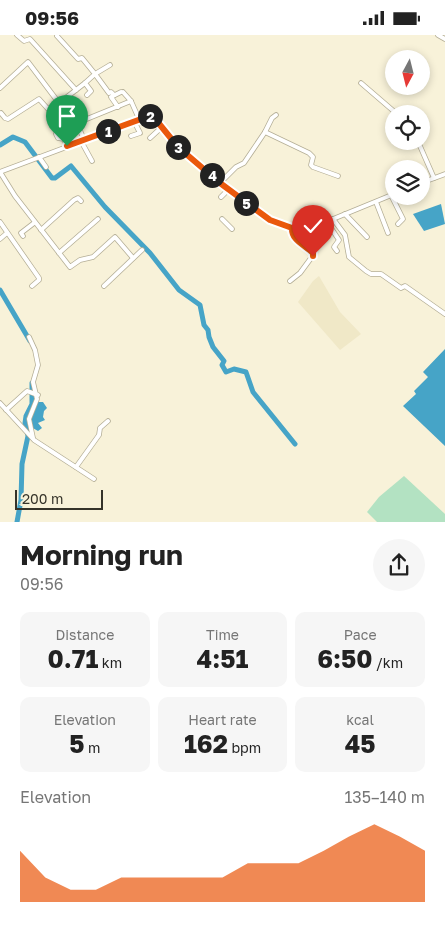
<!DOCTYPE html>
<html lang="en">
<head>
<meta charset="utf-8">
<style>
  body { margin:0; font-family:"Golos Text",sans-serif; background:#f6f6f6; color:#222; height:100vh; display:flex; flex-direction:column; font-size:19px; white-space:nowrap }
  * { box-sizing:border-box; margin:0 }
  p { font-size:16px; color:#767676 }
  .icon { flex:none; width:28px; height:28px; fill:none; stroke:currentColor; stroke-width:2; stroke-linecap:round; stroke-linejoin:round }
  .map { position:relative; height:487px; overflow:hidden }
  .panel { display:flex; flex-direction:column; background:#fff; flex:1 }
  .panel>* { flex:none }
  .needle { width:32px; rotate:187deg }
  .tools { position:absolute; left:385px; top:15px; display:grid; gap:10px }
  .tools a { display:grid; place-items:center; width:45px; height:45px; border-radius:50%; background:#fff; box-shadow:0 2px 8px #0003; font-size:25px }
  .scale { position:absolute; left:15px; bottom:12px; width:88px; box-sizing:border-box; padding-left:5px; border:2px solid #353329; border-top:0; font-size:14px; line-height:18px; white-space:nowrap; color:#353329; -webkit-text-stroke:4px #f8f2d9; paint-order:stroke }
  .pin { position:absolute; display:grid; place-items:center; width:42px; height:42px; color:#fff; margin:-51px -21px; border-radius:50% 50% 50% 0; rotate:-45deg; box-shadow:0 0 5px #0007 }
  .pin .icon { rotate:45deg }
  .km { position:absolute; width:25px; height:25px; margin:-12px; border-radius:50%; background:#222; color:#fff; font-size:14px; line-height:25px; text-align:center }
  .round { display:grid; place-items:center; flex:none; width:52px; height:52px; border-radius:26px; background:#f6f6f6 }
  .summary { display:flex; align-items:center; justify-content:space-between; height:85px; padding:0 20px }
  h1 { font-size:28px; font-weight:700; line-height:38px }
  .stats { display:grid; grid-template-columns:repeat(3,1fr); gap:8px; height:85px; padding:5px 20px }
  .stats div { display:grid; align-content:center; border-radius:10px; background:#f6f6f6; text-align:center }
  .stats b { font-size:25px; font-weight:700 }
  .stats small { font-size:14px; font-weight:400 }
  .stats p { font-size:14px }
  .chart { height:140px; padding:10px 20px }
  .chart p { display:flex; justify-content:space-between }
  .chart svg { width:100%; height:90px; margin-top:5px; fill:#ea580c; opacity:.7 }
  .status { display:flex; justify-content:space-between; align-items:center; height:35px; padding:0 25px; background:#fff; direction:ltr }
  .status svg { height:14px; fill:currentColor }
  .map>svg:first-child { display:block }
</style>
</head>
<body>
<div class="status"><b>09:56</b><svg viewBox="0 0 49 12"><path d="M0 12V9h3v3zM5 12V6h3v6zM10 12V3h3v9zM15 12V0h3v12zM26 1h20v11H26zM47 4h2v5h-2z"/></svg></div>
<div class="map">
<svg width="445" height="487" viewBox="0 0 445 487">
  <rect width="100%" height="100%" fill="#f8f2d9"/>
  <polygon fill="#f0e8c7" points="319,241 340,277 361,299 340,315 298,267 313,246"/>
  <polygon fill="#b3e2c2" points="404,441 445,479 445,487 377,487 367,477 379,462"/>
  <g fill="#46a4c7">
    <polygon points="441,169 445,189 424,196 413,179"/>
    <polygon points="445,314 445,411 403,371 416,359 414,356 428,342 423,337"/>
    <path d="M38,367H43L47,373L44,376L43,382L45,385L38,388L42,393L38,396L31,392C29,383 34,375 38,367Z"/>
  </g>
  <g fill="none" stroke-linecap="round" stroke-linejoin="round">
    <g stroke="#46a4c7" stroke-width="5">
      <polyline points="0,110 13,102 25,107 52,143 55,143 71,131 105,172 150,218 179,255 200,270 204,290 208,295 209,302 213,312 224,326 222,330 226,337 234,334 246,337 253,357 295,409"/>
      <polyline points="0,255 30,306"/>
      <polyline points="17,487 21,465 22,429 28,401 25,388 26,381 32,369 32,348"/>
    </g>
    <defs>
      <g id="minor">
        <polyline points="17,0 24,6 30,4 76,55"/>
        <polyline points="438,0 445,4"/>
        <polyline points="57,1 78,24 82,23 95,39 85,48 91,56 87,60"/>
        <polyline points="110,30 95,39 109,58 111,57 114,60"/>
        <polyline points="361,48 397,79"/>
        <polyline points="0,53 28,27 59,68"/>
        <polyline points="123,57 131,66"/>
        <polyline points="63,65 77,88 84,105"/>
        <polyline points="118,72 111,62 121,57"/>
        <polyline points="1,78 5,83 8,84 39,64 48,74 63,65 85,48"/>
        <polyline points="276,80 272,83 265,97 309,118 313,122 311,130 313,132 338,141"/>
        <polyline points="131,101 140,98 134,86"/>
        <polyline points="150,103 162,92"/>
        <polyline points="81,106 92,126"/>
        <polyline points="414,106 420,111 434,143"/>
        <polyline points="67,111 64,104 58,103 56,99 77,88 131,66 139,84"/>
        <polyline points="39,122 46,132"/>
        <polyline points="0,137 152,80 177,112 185,119 220,148 270,185 292,193 308,193 316,191 394,159"/>
        <polyline points="0,137 15,161 70,232 80,225 93,222 115,202 133,223"/>
        <polyline points="220,148 236,132 244,128 265,97"/>
        <polyline points="421,148 445,139"/>
        <polyline points="391,160 403,184 398,189"/>
        <polyline points="221,162 229,154"/>
        <polyline points="376,167 388,198"/>
        <polyline points="345,179 367,202"/>
        <polyline points="222,184 232,194"/>
        <polyline points="333,184 345,200 349,222 366,236 371,239 381,239 401,253 405,251 445,279"/>
        <polyline points="0,187 39,243 39,245 32,251"/>
        <polyline points="327,187 339,205 334,212 337,216"/>
        <polyline points="41,195 74,165 78,163 81,166"/>
        <polyline points="23,201 21,198 34,188"/>
        <polyline points="0,204 7,198"/>
        <polyline points="59,218 98,184"/>
        <path d="M290,246L300,238L314,219C307,211 291,206 292,193"/>
        <polyline points="104,251 142,215"/>
        <polyline points="29,302 35,315 38,330 33,347 37,364 29,384 33,403"/>
        <polyline points="0,368 34,405 94,444"/>
        <polyline points="6,375 27,356 38,360"/>
        <polyline points="76,432 99,400 100,393 108,386"/>
      </g>
    </defs>
    <use href="#minor" stroke="#b4ae96" stroke-width="5.5"/>
    <use href="#minor" stroke="#fff" stroke-width="4"/>
  </g>
  <g fill="none" stroke-linecap="round" stroke-linejoin="round">
    <defs>
      <path id="route" d="M67,111L152,80L178,112L220,148L270,185L292,193C291,205 305,210 313,218V221"/>
    </defs>
    <use href="#route" stroke="#fff" stroke-width="10"/>
    <use href="#route" stroke="#ea580c" stroke-width="6"/>
  </g>
</svg>
<div class="tools">
<a><svg class="needle" viewBox="-14 -14 28 28"><path d="M0-13l5 13h-10z" fill="#e53935"/><path d="M0 13l5-13h-10z" fill="#767676"/></svg></a>
<a><svg class="icon" aria-label="locate" viewBox="0 0 24 24"><circle cx="12" cy="12" r="6"/><path d="M12 2v4M12 18v4M2 12h4M18 12h4"/></svg></a>
<a><svg class="icon" aria-label="layers" viewBox="0 0 24 24"><path d="M12 4l9 5-9 5-9-5zM3 14l9 5 9-5"/></svg></a>
</div>
<div class="scale">200 m</div>
<div class="pin" style="left:67px;top:111px;background:#1e9e55"><svg class="icon" aria-label="arrive" viewBox="0 0 24 24"><path d="M6 21V4h12l-3 4 3 4H6"/></svg></div>
<div class="pin" style="left:313px;top:221px;background:#d93025"><svg class="icon" aria-label="check" viewBox="0 0 24 24"><path d="M5 12l5 5 9-10"/></svg></div>
<b class="km" style="left:108px;top:96px">1</b>
<b class="km" style="left:150px;top:81px">2</b>
<b class="km" style="left:178px;top:112px">3</b>
<b class="km" style="left:212px;top:140px">4</b>
<b class="km" style="left:246px;top:168px">5</b>
</div>
<section class="panel">
<div class="summary"><div><h1>Morning run</h1><p>09:56</p></div><a class="round"><svg class="icon" aria-label="share" viewBox="0 0 24 24"><path d="M12 15V3M7 8l5-5 5 5M5 13v7h14v-7"/></svg></a></div>
<div class="stats">
<div><p>Distance</p><b>0.71<small> km</small></b></div>
<div><p>Time</p><b>4:51</b></div>
<div><p>Pace</p><b>6:50<small> /km</small></b></div>
</div>
<div class="stats">
<div><p>Elevation</p><b>5<small> m</small></b></div>
<div><p>Heart rate</p><b>162<small> bpm</small></b></div>
<div><p>kcal</p><b>45</b></div>
</div>
<div class="chart"><p><span>Elevation</span>135–140 m</p>
<svg viewBox="0 0 160 44" preserveAspectRatio="none"><path d="M0 44V19L10 32L20 38L30 38L40 32L50 32L60 32L70 32L80 32L90 25L100 25L110 25L120 19L130 12L140 6L150 12L160 19V44z"/></svg>
</div>
</section>
</body>
</html>
